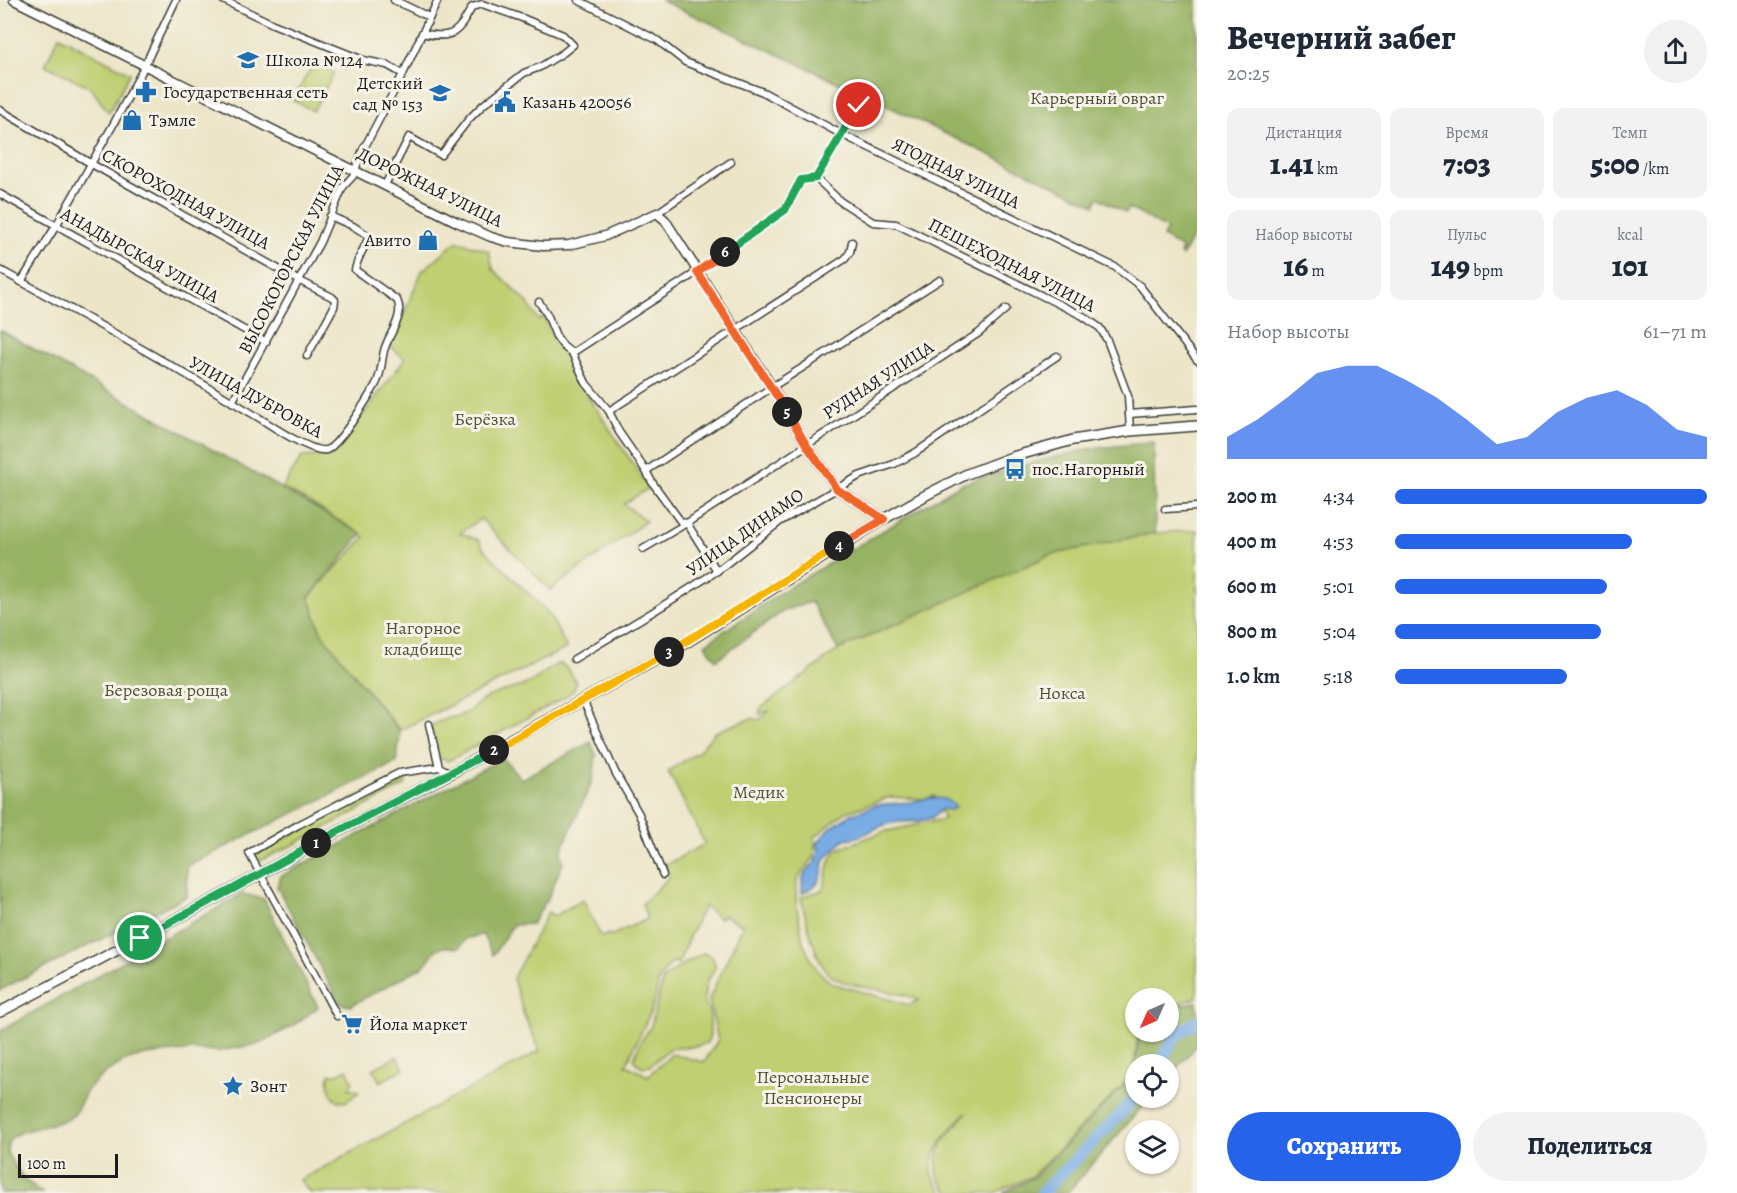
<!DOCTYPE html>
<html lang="ru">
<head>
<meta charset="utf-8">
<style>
  body { margin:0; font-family:Alegreya,serif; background:#f2f2f3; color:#1f2937; height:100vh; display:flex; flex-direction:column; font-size:22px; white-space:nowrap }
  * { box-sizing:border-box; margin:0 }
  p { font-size:20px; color:#747a83 }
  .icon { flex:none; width:33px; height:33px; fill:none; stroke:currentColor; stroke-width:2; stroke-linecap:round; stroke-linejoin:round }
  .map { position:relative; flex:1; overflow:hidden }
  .sheet { display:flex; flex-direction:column; background:#fff; width:540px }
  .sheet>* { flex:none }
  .needle { width:39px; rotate:225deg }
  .tools { position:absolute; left:1125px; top:988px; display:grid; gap:12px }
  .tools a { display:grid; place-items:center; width:54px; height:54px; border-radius:50%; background:#fff; box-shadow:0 2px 4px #0004; font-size:30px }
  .scale { position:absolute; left:18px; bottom:15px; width:100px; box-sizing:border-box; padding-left:6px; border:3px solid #1c1c1c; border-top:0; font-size:16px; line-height:21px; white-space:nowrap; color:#1c1c1c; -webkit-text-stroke:4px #f7f3e8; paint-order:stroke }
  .pin { position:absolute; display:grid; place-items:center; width:51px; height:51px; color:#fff; margin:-26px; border:3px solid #fff; border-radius:50%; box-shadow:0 2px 6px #0007 }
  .km { position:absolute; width:30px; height:30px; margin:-15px; border-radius:50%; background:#222; color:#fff; font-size:16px; line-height:30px; text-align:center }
  .round { display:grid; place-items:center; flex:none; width:63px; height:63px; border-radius:32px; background:#f2f2f3 }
  .headline { display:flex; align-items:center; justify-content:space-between; height:102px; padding:0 30px }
  h1 { font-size:33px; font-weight:800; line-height:45px }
  .figures { display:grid; grid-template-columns:repeat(3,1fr); gap:9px; height:102px; padding:6px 30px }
  .figures div { display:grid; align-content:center; border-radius:12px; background:#f2f2f3; text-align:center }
  .figures b { font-size:30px; font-weight:800 }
  .figures small { font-size:16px; font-weight:400 }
  .figures p { font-size:16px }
  .chart { height:168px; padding:12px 30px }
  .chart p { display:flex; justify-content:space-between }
  .chart svg { width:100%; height:108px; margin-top:6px; fill:#2563eb; opacity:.7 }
  .button { display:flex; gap:12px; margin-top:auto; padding:12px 30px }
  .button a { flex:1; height:69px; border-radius:36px; background:#2563eb; color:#fff; font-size:24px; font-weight:800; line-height:69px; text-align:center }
  .button a+a { background:#f2f2f3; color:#1f2937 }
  ul { padding:0 30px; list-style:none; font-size:20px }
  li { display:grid; grid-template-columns:96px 72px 1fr; align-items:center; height:45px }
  li i { height:15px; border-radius:8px; background:#2563eb }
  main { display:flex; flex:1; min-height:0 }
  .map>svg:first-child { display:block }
</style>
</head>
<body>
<main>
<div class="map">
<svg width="1197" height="1193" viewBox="0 0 1197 1193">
  <rect width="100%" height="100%" fill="#f7f3e8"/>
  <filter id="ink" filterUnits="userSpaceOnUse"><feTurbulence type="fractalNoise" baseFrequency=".0167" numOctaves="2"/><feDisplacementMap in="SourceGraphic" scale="12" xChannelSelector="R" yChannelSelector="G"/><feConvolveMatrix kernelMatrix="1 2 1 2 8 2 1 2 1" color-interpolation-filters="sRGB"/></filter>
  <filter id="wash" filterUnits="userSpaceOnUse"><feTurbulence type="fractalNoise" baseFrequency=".008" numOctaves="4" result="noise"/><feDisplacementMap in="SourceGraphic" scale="24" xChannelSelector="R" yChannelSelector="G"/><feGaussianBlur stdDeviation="1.35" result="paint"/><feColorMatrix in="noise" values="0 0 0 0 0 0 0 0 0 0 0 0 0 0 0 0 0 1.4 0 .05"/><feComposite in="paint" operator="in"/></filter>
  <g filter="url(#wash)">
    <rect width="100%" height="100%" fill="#ece5c8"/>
    <g fill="#bfcf72" stroke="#6e7647" stroke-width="1.5" fill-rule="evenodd">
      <polygon points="59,36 130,73 109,113 90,87 45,65"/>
      <polygon points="314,62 334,73 313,111 293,100"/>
      <polygon points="457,241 489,251 493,269 527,302 539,321 544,316 554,340 568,359 581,386 649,488 624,504 646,521 550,590 481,519 460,533 479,540 483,548 549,614 567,648 400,730 321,634 309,597 365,537 307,501 282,488 302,457 332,455 405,359 390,346 422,271"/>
      <path d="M1197,530V998L1179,1003L1169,1012L1168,999H1136V1032H1145L1137,1039L1133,1075L1032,1176L995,1193H950C932,1179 934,1154 946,1137C952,1128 962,1121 967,1112C953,1125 929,1151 932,1172C934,1179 938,1187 943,1193H310L300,1180L540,1051L524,1015L513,978L548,912L555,916L583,899L601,937L609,934L610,936L645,920L647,918L642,904L669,877L665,865L705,844L668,771L698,752L715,732L752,718L759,720L770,711L759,714L761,708L838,650L890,627V625L1027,559L1155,533ZM935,796L944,819L883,832L836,850L830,861L823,890L801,897C805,916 815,964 830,975C839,982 858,986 869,988C886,991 904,993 919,1000L909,1005L831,983L818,971L811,960L803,942L796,902L797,880L815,856V837L844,813L890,797L926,799ZM704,906L720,919L723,915L743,925L709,999L718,1040L704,1062L672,1054L648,1076L626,1065L651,1011L655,998L659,979L673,961L678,964L690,935Z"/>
      <path d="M560,663C568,668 573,674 576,683L574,690L562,699L448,761L436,757C433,750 426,738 428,730C431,721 453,718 461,715C472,711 479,701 488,697C500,691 513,690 524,685C536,681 547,669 560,663Z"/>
      <polygon points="399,777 404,777 406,780 405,785 297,843 257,862 254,856 316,820 322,814"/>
      <polygon points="703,953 712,957 716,966 706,984 704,999 710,1015 710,1035 707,1043 698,1046 669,1049 650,1066 643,1067 636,1063 634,1058 641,1041 651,1026 663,979 682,965"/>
      <polygon points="397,1056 404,1069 380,1082 373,1069"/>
      <path d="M347,1069L353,1082L349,1089H355L359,1092C355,1094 351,1099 347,1101C332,1106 325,1083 330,1074H337Z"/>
    </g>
    <g fill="#97b264" stroke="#5a6740" stroke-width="1.5">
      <polygon points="660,0 1197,0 1197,229 1182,256 1180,254 1182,249 1163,237 1167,229 1129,208 1126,213 1098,197 1095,205 793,61"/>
      <polygon points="0,330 362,534 309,597 322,634 400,732 397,762 187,866 187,896 0,990"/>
      <polygon points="1154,442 1155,533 1050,555 838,650 811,602 785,610 716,660 705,644 786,589 961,484 1038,461 1089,449"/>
      <path d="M591,742L596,755L593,779L561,852L563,863L548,898L532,924L513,925L493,955L482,934L476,937L467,938L458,948C453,948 448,946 443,947C432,948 431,961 422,967L350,1006L345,1005L339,1002L277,887L281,876L503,758L521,779Z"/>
      <polygon points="242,894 264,899 318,1007 294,1025 259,1044 219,1051 193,1050 145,1055 125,1061 106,1072 88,1089 74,1115 67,1120 21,1132 12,1137 8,1143 7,1153 13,1163 24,1179 43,1193 0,1193 0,1031"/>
      <polygon points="1197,1002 1197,1045 1169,1077 1168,1065 1136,1065 1136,1098 1150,1098 1067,1193 1003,1193 1034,1177 1134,1075 1139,1039 1146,1032 1168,1032 1169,1013 1176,1006"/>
    </g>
    <path fill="#78ace5" stroke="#4a6480" stroke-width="1.5" d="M929,798L945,799L956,807L951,810L942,809C939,812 935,816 931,818C918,824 902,820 888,824C871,828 863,839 844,839L824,860C823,879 820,884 802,893C802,888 802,883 803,878C810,860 821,869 818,842L830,828L850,815L876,805L910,802Z"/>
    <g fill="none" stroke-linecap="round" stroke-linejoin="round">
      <g stroke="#78ace5" stroke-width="12">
        <polyline points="1159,1065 1175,1036 1197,1021"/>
        <polyline points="1042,1193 1117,1118 1136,1096"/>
      </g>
    </g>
  </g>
  <g filter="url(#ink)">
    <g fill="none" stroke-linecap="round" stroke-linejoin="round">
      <defs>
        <g id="street">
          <polyline points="223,0 273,24 363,60 387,65 403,74"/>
          <polyline points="394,0 429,17"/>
          <polyline points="578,0 657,40 685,62 763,92 841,134 1115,267 1140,286 1197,360"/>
          <polyline points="0,110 90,163 298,280 332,297 335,300 334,307 307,356"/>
          <polyline points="816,178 840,201 873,222 896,224 1083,316 1100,328 1107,340 1128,396 1130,431"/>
          <path d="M385,185L409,137L441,155L469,119L483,105L524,73L540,67L563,53L573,45L563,35L522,18L482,4L472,7C458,33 453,40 422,33"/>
          <polyline points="0,194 266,342"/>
          <polyline points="657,213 731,162"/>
          <path d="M0,270C88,318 176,367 261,419C273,427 313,453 326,450C338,447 368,398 375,386C382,374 381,363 384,351C387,339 395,329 398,318C400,311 400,306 397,300L355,270C357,258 365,248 369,236L353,226L330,216"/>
          <polyline points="21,282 56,226 113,125 141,73 176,0"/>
          <polyline points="539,302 547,314 556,336 564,347 572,353 586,383 609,411 619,432 646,471 652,482 681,522 687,523 690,528 717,571"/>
          <polyline points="572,353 697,272 785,210 801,180 816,178 859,105"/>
          <polyline points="232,402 320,242 343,187 353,176 362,152 403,74 438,0"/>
          <polyline points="609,411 845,259 850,252 852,242"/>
          <polyline points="1129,414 1197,409"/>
          <polyline points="646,471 772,387 940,280"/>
          <polyline points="1165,509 1197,507"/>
          <polyline points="643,549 687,523 979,333 1006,309"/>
          <polyline points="574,659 656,610 717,571 781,521 859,476 894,464 915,453 1057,356"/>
          <polyline points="583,700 615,772 639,814 663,875"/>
          <polyline points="429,724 439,767"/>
          <polyline points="337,1016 249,853 298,825 399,773 439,767 451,773"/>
        </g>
        <polyline id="secondary" points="14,0 457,222 491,237 508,242 543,246 569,245 605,236 657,213 665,220 772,387 807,446 837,489 884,519"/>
        <polyline id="primary" points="0,1012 233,889 322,840 451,773 556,715 681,646 884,519 928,494 967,474 1012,457 1073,440 1130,431 1197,426"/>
      </defs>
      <use href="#street" stroke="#3b3a36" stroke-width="9"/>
      <use href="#secondary" stroke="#3b3a36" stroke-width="11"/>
      <use href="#primary" stroke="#3b3a36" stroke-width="12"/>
      <use href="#street" stroke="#fff" stroke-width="6"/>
      <use href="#secondary" stroke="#fff" stroke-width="8"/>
      <use href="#primary" stroke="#fff" stroke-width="9"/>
    </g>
  </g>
  <g fill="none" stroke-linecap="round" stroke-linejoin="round" filter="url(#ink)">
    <defs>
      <polyline id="split-1" points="140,938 233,889 316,843"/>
      <polyline id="split-2" points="316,843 494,750"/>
      <polyline id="split-3" points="494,750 669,652"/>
      <polyline id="split-4" points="669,652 839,546"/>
      <polyline id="split-5" points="787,412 807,446 837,489 884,519 839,546"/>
      <polyline id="split-6" points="725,252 697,272 787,412"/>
      <polyline id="split-7" points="725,252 785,210 801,180 816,178 859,105"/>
    </defs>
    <use href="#split-1" stroke="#fff" stroke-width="12"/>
    <use href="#split-2" stroke="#fff" stroke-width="12"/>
    <use href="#split-3" stroke="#fff" stroke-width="12"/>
    <use href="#split-4" stroke="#fff" stroke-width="12"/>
    <use href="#split-5" stroke="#fff" stroke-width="12"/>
    <use href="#split-6" stroke="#fff" stroke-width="12"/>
    <use href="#split-7" stroke="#fff" stroke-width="12"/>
    <use href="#split-1" stroke="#22a559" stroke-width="8"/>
    <use href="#split-2" stroke="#22a559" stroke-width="8"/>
    <use href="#split-3" stroke="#f5b400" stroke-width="8"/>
    <use href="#split-4" stroke="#f5b400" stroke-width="8"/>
    <use href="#split-5" stroke="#f0652b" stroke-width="8"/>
    <use href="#split-6" stroke="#f0652b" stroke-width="8"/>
    <use href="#split-7" stroke="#22a559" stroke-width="8"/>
  </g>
  <defs>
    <symbol id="school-bare" viewBox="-9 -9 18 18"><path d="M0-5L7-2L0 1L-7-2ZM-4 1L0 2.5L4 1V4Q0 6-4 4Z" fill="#1f6fb2" stroke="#f7f3e8" stroke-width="2.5" paint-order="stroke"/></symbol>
    <symbol id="pharmacy-bare" viewBox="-9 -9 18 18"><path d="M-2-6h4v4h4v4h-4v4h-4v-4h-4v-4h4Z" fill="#1f6fb2" stroke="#f7f3e8" stroke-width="2.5" paint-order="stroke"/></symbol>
    <symbol id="civic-bare" viewBox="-9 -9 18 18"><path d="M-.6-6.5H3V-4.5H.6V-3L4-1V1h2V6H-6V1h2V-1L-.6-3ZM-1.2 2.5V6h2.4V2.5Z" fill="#1f6fb2" stroke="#f7f3e8" stroke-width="2.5" paint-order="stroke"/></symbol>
    <symbol id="shop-bare" viewBox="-9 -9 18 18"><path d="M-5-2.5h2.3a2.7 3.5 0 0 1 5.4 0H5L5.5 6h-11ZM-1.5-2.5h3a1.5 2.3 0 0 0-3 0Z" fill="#1f6fb2" stroke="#f7f3e8" stroke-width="2.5" paint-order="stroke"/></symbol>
    <symbol id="bus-bare" viewBox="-9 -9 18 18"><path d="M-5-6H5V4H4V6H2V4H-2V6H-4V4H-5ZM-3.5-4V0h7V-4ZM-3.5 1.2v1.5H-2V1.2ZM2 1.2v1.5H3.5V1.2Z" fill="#1f6fb2" stroke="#f7f3e8" stroke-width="2.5" paint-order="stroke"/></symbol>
    <symbol id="supermarket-bare" viewBox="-9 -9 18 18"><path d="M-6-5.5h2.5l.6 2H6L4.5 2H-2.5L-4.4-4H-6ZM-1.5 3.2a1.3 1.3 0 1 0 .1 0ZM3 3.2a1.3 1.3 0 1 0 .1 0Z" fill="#1f6fb2" stroke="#f7f3e8" stroke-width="2.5" paint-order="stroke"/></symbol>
    <symbol id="sight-bare" viewBox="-9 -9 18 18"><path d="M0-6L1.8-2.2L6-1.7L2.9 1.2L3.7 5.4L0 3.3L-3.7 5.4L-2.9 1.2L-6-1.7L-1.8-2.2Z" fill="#1f6fb2" stroke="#f7f3e8" stroke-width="2.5" paint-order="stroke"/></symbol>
  </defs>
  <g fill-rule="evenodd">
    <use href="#school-bare" x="233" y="45" width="30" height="30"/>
    <use href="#pharmacy-bare" x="131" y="77" width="30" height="30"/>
    <use href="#school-bare" x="425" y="78" width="30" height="30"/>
    <use href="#civic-bare" x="490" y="87" width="30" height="30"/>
    <use href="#shop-bare" x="117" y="105" width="30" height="30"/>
    <use href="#shop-bare" x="413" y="225" width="30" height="30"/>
    <use href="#bus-bare" x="1000" y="454" width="30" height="30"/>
    <use href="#supermarket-bare" x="337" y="1009" width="30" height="30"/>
    <use href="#sight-bare" x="218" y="1071" width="30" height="30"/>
  </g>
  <g text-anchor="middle" stroke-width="6" stroke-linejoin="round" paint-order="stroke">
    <g font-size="18" fill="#1c1c1c" stroke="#f7f3e8" text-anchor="start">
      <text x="265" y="66">Школа №124</text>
      <text x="423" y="89" text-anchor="end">Детский<tspan x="423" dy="21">сад № 153</tspan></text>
      <text x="163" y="98">Государственная сеть</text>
      <text x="522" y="108">Казань 420056</text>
      <text x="149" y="126">Тэмле</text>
      <text x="411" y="246" text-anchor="end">Авито</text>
      <text x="1032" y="475">пос.Нагорный</text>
      <text x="369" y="1030">Йола маркет</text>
      <text x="250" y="1092">Зонт</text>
    </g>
    <g font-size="18" fill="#4d5236" stroke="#f7f3e8">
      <text x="1097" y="104">Карьерный овраг</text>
      <text x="485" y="425">Берёзка</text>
      <text x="423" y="634">Нагорное<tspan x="423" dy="21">кладбище</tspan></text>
      <text x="166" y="696">Березовая роща</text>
      <text x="1062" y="699">Нокса</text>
      <text x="759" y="798">Медик</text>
      <text x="813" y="1083">Персональные<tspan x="813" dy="21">Пенсионеры</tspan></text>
    </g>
    <g font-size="18" fill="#1c1c1c" stroke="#f7f3e8">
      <text transform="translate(956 173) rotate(26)" y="6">ЯГОДНАЯ УЛИЦА</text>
      <text transform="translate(430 187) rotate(26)" y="6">ДОРОЖНАЯ УЛИЦА</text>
      <text transform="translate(186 199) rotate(29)" y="6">СКОРОХОДНАЯ УЛИЦА</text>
      <text transform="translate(140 255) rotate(29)" y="6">АНАДЫРСКАЯ УЛИЦА</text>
      <text transform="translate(291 259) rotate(-63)" y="6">ВЫСОКОГОРСКАЯ УЛИЦА</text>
      <text transform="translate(1012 265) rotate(27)" y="6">ПЕШЕХОДНАЯ УЛИЦА</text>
      <text transform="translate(878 380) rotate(-33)" y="6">РУДНАЯ УЛИЦА</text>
      <text transform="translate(256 397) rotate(29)" y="6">УЛИЦА ДУБРОВКА</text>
      <text transform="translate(745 532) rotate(-35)" y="6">УЛИЦА ДИНАМО</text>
    </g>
  </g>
</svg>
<div class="tools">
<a><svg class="needle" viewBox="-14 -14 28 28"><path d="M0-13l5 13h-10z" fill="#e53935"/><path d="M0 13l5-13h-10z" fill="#747a83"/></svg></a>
<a><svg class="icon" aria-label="locate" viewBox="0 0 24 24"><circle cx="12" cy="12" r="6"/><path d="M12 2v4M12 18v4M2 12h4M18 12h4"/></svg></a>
<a><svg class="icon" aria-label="layers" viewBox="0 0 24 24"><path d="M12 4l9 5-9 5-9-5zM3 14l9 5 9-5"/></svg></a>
</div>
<div class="scale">100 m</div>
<div class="pin" style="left:140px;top:938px;background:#1e9e55"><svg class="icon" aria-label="arrive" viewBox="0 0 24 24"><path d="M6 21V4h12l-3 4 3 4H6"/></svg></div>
<div class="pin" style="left:859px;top:105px;background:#d93025"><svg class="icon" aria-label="check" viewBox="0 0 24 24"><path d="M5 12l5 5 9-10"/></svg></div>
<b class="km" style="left:316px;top:843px">1</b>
<b class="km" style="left:494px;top:750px">2</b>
<b class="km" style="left:669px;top:652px">3</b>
<b class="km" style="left:839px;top:546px">4</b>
<b class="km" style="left:787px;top:412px">5</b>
<b class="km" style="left:725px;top:252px">6</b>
</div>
<section class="sheet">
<div class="headline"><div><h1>Вечерний забег</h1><p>20:25</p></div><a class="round"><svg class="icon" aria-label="share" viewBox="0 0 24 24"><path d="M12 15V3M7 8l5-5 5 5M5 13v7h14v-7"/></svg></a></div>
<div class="figures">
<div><p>Дистанция</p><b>1.41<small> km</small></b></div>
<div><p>Время</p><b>7:03</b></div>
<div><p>Темп</p><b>5:00<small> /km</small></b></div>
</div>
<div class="figures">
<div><p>Набор высоты</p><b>16<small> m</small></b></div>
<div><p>Пульс</p><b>149<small> bpm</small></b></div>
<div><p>kcal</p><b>101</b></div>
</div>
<div class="chart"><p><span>Набор высоты</span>61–71 m</p>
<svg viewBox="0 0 160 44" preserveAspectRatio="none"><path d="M0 44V35L10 28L20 19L30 9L40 6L50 6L60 12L70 19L80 28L90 38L100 35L110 25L120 19L130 16L140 22L150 32L160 35V44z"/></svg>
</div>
<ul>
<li><b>200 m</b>4:34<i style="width:100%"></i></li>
<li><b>400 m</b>4:53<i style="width:76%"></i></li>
<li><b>600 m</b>5:01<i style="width:68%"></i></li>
<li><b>800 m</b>5:04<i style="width:66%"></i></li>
<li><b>1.0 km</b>5:18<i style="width:55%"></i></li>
</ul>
<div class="button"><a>Сохранить</a><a>Поделиться</a></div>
</section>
</main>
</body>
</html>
